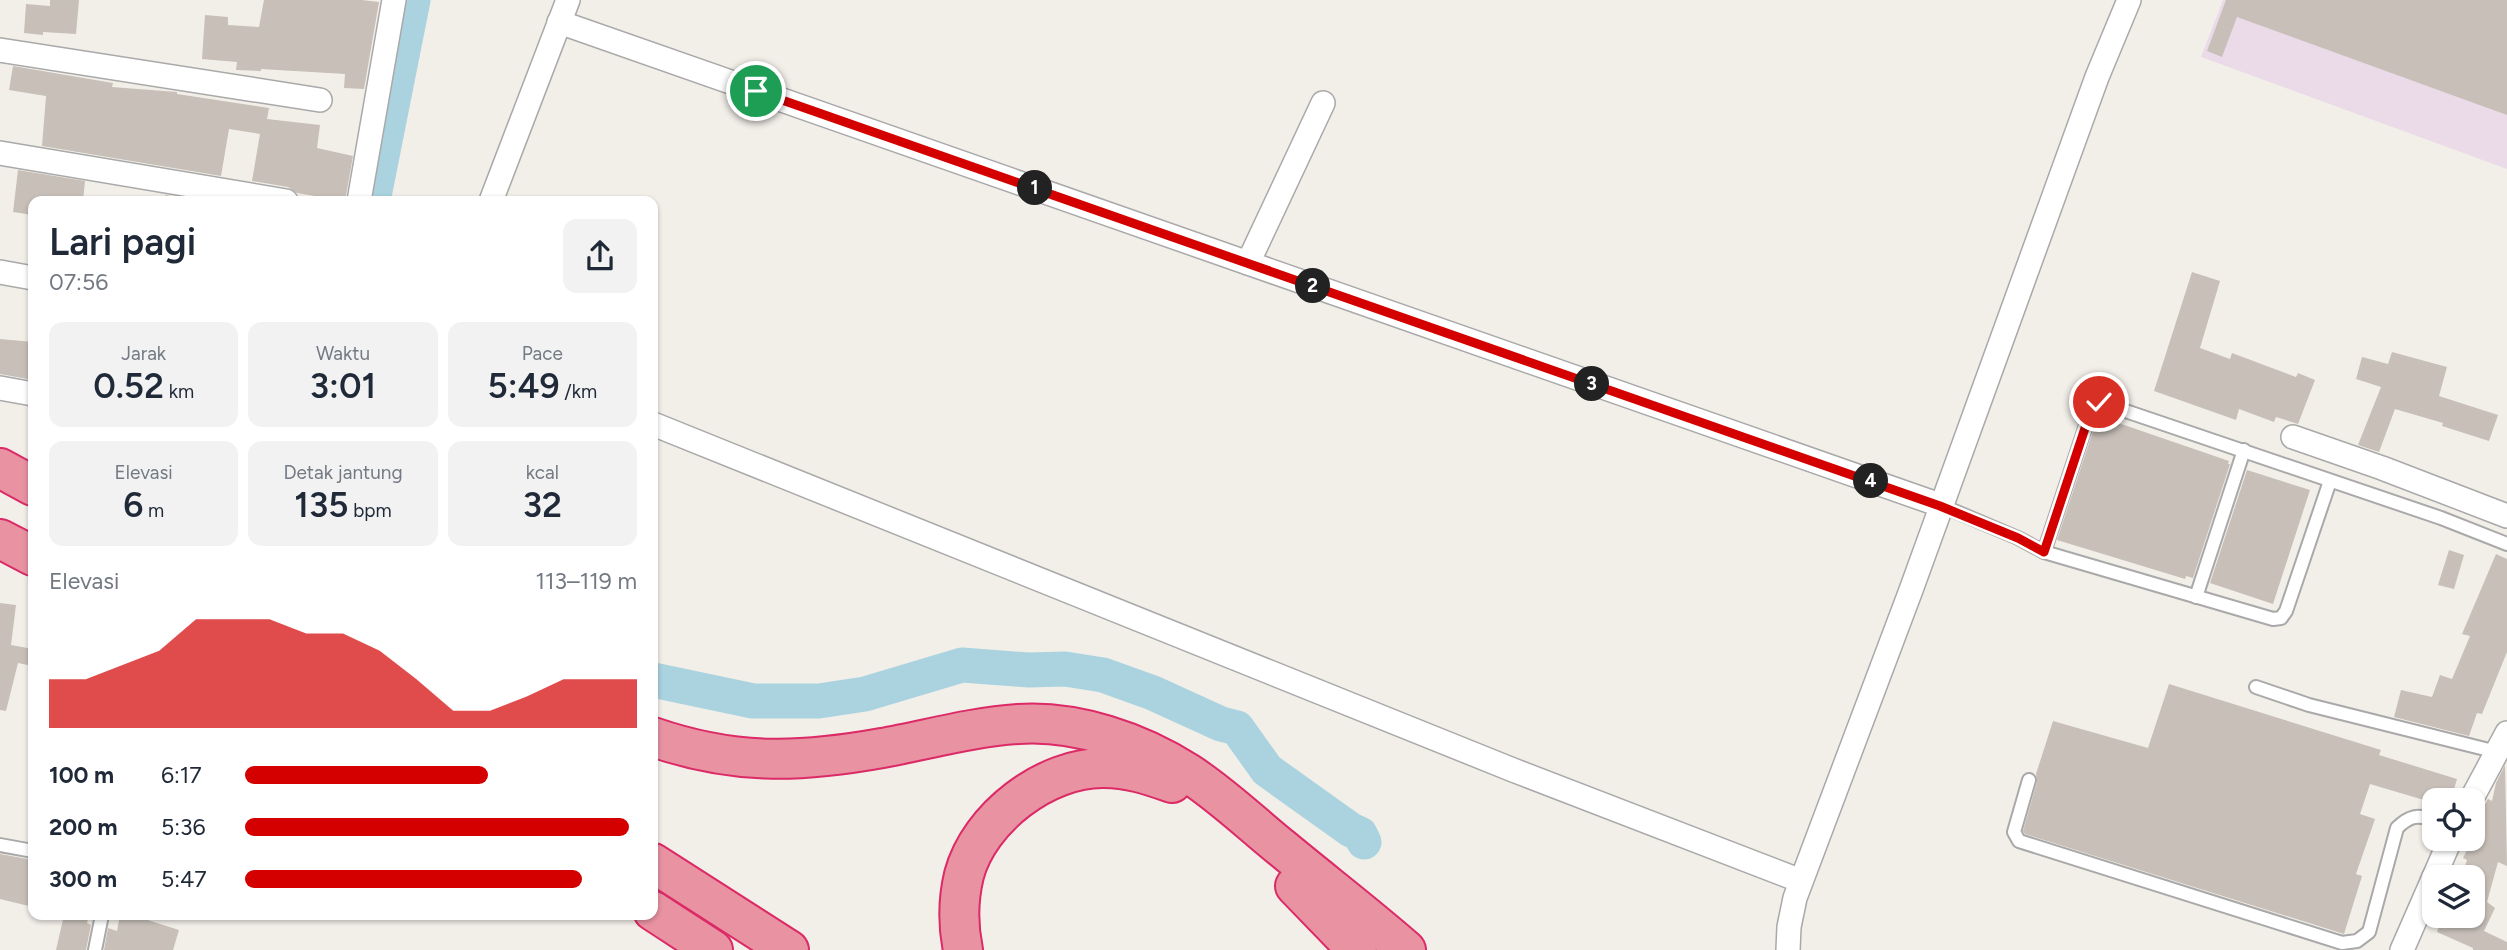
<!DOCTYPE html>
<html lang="id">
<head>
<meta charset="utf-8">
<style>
  body { margin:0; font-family:Figtree,sans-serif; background:#f2f2f3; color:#1f2937; height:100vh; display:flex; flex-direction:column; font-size:26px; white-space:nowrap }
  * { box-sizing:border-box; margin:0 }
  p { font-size:23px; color:#747a83 }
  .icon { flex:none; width:38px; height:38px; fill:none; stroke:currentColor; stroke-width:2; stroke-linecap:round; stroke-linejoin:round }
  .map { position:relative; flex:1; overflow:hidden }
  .details { position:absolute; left:28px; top:196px; width:630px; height:724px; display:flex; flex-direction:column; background:#fff; border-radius:14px; box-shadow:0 2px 5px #0004 }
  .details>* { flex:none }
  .fabs { position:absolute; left:2422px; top:788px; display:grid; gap:14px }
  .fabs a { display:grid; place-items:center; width:63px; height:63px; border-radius:14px; background:#fff; box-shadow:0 2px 5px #0004; font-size:35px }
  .pin { position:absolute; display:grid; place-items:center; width:60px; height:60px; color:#fff; margin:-30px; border:4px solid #fff; border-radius:50%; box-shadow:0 2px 7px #0007 }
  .km { position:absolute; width:35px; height:35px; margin:-18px; border-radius:50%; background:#222; color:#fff; font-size:19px; line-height:35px; text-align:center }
  .round { display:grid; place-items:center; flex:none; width:74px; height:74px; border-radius:14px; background:#f2f2f3 }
  .overview { display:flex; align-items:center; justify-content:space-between; height:119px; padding:0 21px }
  h1 { font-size:38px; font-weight:600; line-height:52px }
  .metrics { display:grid; grid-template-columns:repeat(3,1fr); gap:10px; height:119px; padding:7px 21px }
  .metrics div { display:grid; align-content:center; border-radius:14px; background:#f2f2f3; text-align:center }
  .metrics b { font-size:35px; font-weight:600 }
  .metrics small { font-size:19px; font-weight:400 }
  .metrics p { font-size:19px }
  .chart { height:196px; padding:14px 21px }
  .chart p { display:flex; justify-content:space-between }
  .chart svg { width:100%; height:126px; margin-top:7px; fill:#d40000; opacity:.7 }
  ul { padding:0 21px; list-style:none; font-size:23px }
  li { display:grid; grid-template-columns:112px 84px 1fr; align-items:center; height:52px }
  li i { height:18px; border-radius:9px; background:#d40000 }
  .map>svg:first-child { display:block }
</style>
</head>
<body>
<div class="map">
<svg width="2507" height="950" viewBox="0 0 2507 950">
  <rect width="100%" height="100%" fill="#f2efe9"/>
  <polygon fill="#ebdbe8" points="2223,0 2507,0 2507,169 2201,57"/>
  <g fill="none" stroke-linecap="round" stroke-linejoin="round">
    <g stroke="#aad3df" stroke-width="35">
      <polyline points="373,201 413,0"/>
      <polyline points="653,680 753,701 819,701 865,694 962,665 1029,670 1065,669 1103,675 1153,693 1221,724 1237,728 1267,770 1351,830 1360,834 1364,842"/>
    </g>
  </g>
  <g fill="#c7bfb8">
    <polygon points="50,0 79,0 76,34 43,32 43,35 24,33 26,4 50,6"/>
    <polygon points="264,0 362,0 379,2 364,89 344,88 345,74 261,69 261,71 236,70 237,62 202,59 205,15 228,17 228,25 259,27"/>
    <polygon points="2226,0 2507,0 2507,115 2237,17 2222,57 2207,51"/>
    <polygon points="13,66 113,83 112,87 177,92 177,94 269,108 267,119 320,125 317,148 353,156 345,201 297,193 288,187 252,181 260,134 229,129 221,176 42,146 46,96 9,90"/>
    <polygon points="18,170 85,181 83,201 33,201 33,215 13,212"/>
    <polygon points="165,195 203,201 164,201"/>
    <polygon points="2192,272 2220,281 2200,348 2230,359 2232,353 2296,377 2298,373 2315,380 2298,424 2276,417 2274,422 2239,409 2236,420 2154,391"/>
    <polygon points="0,339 33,342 33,380 0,374"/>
    <polygon points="2392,352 2447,367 2439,396 2498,415 2489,441 2442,426 2443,423 2395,409 2379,452 2358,445 2381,387 2356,379 2362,357 2388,364"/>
    <polygon points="2098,416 2229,461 2228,464 2230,464 2193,578 2186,576 2185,579 2057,540"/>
    <polygon points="2247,470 2310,490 2273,604 2210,583"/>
    <polygon points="2449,550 2464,555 2454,589 2438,585"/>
    <polygon points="2496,554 2507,559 2507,652 2482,714 2477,713 2469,736 2394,717 2401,690 2432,697 2440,675 2452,679 2470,636 2462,634"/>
    <polygon points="0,603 16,605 11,645 33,649 33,666 18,663 6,711 0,710"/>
    <polygon points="2169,684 2381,750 2379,755 2457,779 2451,800 2434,800 2434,803 2370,784 2360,814 2375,819 2356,874 2362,876 2344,934 2025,834 2023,831 2037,782 2036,774 2053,721 2148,748"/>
    <polygon points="2505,765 2507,866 2498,862 2487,902 2495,908 2484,931 2507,942 2507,950 2473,950 2473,948 2437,932 2443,915 2473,915 2473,877 2461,877 2467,860 2463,858 2481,823 2478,822 2484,806 2488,799 2492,801 2496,783"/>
    <polygon points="0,854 33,860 33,907 0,899"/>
    <polygon points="64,915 89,915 87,923 91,925 86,950 56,950"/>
    <polygon points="120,915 132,915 179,930 173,950 104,950 108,928 117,931"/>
  </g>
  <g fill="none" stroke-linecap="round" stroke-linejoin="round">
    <defs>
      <g id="service">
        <polyline points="1940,505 2018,538 2044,552 2273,619 2281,618 2286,611 2330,481"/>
        <polyline points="2044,552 2093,404 2099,402 2441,518 2507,544"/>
        <polyline points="2196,597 2244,450"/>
        <polyline points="2256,687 2309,705 2497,752"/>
        <path d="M2029,780L2014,832L2019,841L2342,943L2357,941L2369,932L2397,828C2409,816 2418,814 2434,820"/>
        <polyline points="0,845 33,851"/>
        <polyline points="95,950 102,915"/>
      </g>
      <g id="minor">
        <polyline points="559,22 1940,505"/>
        <polyline points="0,50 320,100"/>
        <polyline points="0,153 286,201"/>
        <polyline points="359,201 394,0"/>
        <polyline points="491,201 568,0"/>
        <polyline points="1248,263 1323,103"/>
        <polyline points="0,272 33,278"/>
        <polyline points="0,388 33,394"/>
        <polyline points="653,424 1513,770 1801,881"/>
        <polyline points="2293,437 2382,468 2507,516"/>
        <polyline points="2471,800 2507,733"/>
        <polyline points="2434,877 2451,838"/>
        <polyline points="1788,950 1789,927 1795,898 1911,590 2097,77 2129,0"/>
        <polyline points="2402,950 2434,877"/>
      </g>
      <g id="motorway">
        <polyline points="0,468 33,486"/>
        <polyline points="0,539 33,556"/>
        <path d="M653,737C734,765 799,763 882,748C927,740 972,727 1018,724C1076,720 1140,742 1188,773C1221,794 1253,825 1283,849C1324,883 1366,915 1406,950"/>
        <polyline points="653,863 789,950"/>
        <polyline points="1295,886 1357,950"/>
        <polyline points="653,911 713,950"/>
        <path d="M963,950C958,926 958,900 964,875C979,818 1046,767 1104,768C1129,768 1149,775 1172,783"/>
      </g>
    </defs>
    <use href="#service" stroke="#a9a9a9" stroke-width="16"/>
    <use href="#minor" stroke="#a9a9a9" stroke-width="26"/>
    <use href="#motorway" stroke="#dc2a67" stroke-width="42"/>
    <use href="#service" stroke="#fff" stroke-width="12"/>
    <use href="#minor" stroke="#fff" stroke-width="23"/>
    <use href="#motorway" stroke="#e892a2" stroke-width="38"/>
  </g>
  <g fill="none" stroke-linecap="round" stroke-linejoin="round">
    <defs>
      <polyline id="route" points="756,91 1940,506 2018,538 2044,552 2093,404 2099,402"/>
    </defs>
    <use href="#route" stroke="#fff" stroke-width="14"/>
    <use href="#route" stroke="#d40000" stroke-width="9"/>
  </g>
</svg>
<div class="fabs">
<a><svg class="icon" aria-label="locate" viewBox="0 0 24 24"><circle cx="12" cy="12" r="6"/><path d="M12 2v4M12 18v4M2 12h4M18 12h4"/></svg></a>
<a><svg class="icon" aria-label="layers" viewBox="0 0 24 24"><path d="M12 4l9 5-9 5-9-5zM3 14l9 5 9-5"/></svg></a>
</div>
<div class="pin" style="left:756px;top:91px;background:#1e9e55"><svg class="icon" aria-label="arrive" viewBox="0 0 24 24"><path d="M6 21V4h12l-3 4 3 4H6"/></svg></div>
<div class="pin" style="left:2099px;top:402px;background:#d93025"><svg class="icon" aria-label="check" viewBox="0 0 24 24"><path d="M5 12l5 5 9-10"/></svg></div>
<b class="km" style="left:1035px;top:188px">1</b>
<b class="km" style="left:1313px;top:286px">2</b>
<b class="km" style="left:1592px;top:384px">3</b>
<b class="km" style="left:1871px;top:481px">4</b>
<section class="details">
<div class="overview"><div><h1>Lari pagi</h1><p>07:56</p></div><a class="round"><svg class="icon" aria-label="share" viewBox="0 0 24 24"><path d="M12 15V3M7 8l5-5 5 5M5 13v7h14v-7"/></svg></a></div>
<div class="metrics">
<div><p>Jarak</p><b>0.52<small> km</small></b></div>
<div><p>Waktu</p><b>3:01</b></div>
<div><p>Pace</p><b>5:49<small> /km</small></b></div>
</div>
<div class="metrics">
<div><p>Elevasi</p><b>6<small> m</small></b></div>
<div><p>Detak jantung</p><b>135<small> bpm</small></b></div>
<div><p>kcal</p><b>32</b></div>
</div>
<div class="chart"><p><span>Elevasi</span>113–119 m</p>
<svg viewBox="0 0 160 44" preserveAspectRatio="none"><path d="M0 44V27L10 27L20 22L30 17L40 6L50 6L60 6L70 11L80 11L90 17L100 27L110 38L120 38L130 33L140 27L150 27L160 27V44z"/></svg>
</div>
<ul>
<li><b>100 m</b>6:17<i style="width:62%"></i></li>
<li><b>200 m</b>5:36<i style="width:98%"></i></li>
<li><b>300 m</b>5:47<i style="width:86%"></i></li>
</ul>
</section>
</div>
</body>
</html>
